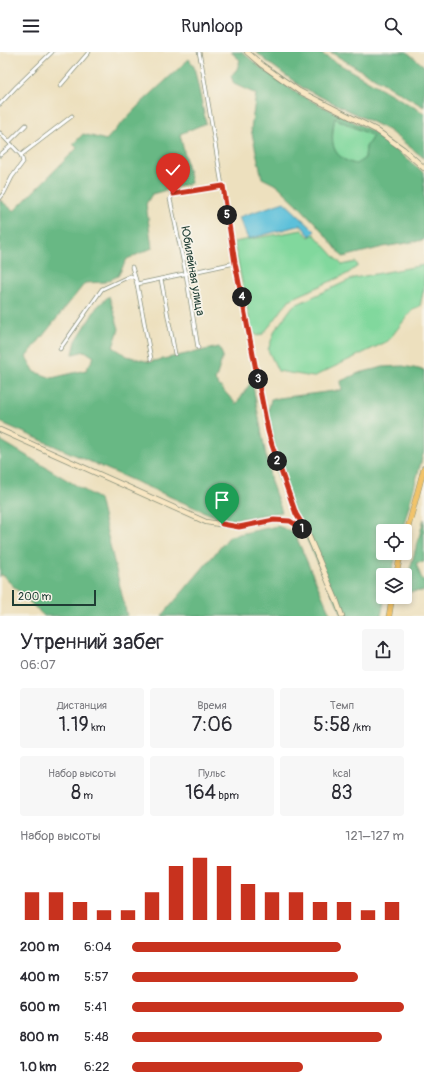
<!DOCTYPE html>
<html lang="ru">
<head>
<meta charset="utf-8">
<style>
  body { margin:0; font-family:Pangolin,sans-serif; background:#f7f7f7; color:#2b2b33; height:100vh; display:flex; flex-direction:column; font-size:15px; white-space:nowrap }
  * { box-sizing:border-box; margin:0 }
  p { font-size:13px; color:#7c7c81 }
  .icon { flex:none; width:22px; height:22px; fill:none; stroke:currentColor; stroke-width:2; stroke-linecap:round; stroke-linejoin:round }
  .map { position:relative; height:564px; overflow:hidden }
  .side { display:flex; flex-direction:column; background:#fff; flex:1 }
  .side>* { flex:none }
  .fabs { position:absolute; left:376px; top:472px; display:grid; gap:8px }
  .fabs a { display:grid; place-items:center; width:36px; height:36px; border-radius:4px; background:#fff; box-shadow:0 2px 6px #0003; font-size:20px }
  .scale { position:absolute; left:12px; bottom:10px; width:84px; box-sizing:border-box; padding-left:4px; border:2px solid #1f3d34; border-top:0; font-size:11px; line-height:14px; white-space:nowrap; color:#1f3d34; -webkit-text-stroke:3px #f7f3e8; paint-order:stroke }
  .pin { position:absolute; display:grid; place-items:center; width:34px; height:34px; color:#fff; margin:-41px -17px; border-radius:50% 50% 50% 0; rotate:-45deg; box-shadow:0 0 4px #0007 }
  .pin .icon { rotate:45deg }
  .km { position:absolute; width:20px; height:20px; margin:-10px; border-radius:50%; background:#222; color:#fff; font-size:11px; line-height:20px; text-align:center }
  .round { display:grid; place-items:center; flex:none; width:42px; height:42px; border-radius:4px; background:#f7f7f7 }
  .overview { display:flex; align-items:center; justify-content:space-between; height:68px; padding:0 20px }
  h1 { font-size:22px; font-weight:600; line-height:30px }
  .figures { display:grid; grid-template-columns:repeat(3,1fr); gap:6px; height:68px; padding:4px 20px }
  .figures div { display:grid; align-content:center; border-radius:4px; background:#f7f7f7; text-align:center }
  .figures b { font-size:20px; font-weight:600 }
  .figures small { font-size:11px; font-weight:400 }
  .figures p { font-size:11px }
  .chart { height:112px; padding:8px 20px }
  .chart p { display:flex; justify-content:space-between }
  .chart svg { width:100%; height:72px; margin-top:4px; stroke:#c8321e; stroke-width:6 }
  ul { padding:0 20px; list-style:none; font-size:13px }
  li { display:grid; grid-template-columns:64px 48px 1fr; align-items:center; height:30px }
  li i { height:10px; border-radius:5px; background:#c8321e }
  header { display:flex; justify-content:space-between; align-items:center; height:52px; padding:0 20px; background:#fff; font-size:18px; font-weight:600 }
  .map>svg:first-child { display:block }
</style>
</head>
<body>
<header><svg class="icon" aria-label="menu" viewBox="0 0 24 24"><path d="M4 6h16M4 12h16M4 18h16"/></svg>Runloop<svg class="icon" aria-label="search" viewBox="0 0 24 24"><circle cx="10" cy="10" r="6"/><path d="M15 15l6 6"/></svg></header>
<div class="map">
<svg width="424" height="564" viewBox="0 0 424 564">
  <rect width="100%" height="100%" fill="#f7f3e8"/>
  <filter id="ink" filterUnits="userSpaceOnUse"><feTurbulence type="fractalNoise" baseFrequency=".025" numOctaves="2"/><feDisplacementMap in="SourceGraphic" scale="8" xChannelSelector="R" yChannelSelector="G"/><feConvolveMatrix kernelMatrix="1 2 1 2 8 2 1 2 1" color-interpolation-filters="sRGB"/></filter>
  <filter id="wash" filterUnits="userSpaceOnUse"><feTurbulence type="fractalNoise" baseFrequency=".012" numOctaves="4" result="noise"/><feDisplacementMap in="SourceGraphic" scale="16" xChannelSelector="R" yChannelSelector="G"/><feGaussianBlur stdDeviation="0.9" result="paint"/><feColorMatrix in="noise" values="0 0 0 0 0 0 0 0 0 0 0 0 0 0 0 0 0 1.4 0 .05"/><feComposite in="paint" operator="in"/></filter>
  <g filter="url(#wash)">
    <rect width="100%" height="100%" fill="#ede0be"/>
    <g fill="#81d89d" stroke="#508a68">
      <path d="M334,66L373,84L366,95L365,106L356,113C351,110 345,109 341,105C328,95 334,80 334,66Z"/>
      <polygon points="302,178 309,185 314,182 342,213 356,210 358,214 347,222 289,248 276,266 263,282 258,284 252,280 234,190"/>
      <polygon points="424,213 424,236 420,254 413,257 388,289 313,325 278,319 268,298 275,278 293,254 354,226"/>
    </g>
    <g fill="#68b884" stroke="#447a5c" fill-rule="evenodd">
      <path d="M231,0H242L260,15L298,42L374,80L424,121V188L383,195L343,205L317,173L297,152L278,134L262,126L251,77L256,42L234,32L231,24L237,17L240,8ZM335,66L373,84L366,95L365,106L356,112C351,111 345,109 341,105C329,96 332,79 335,66Z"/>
      <polygon points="256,0 318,0 424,61 424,106 388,78 303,36 269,11"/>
      <polygon points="330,0 407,0 424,14 424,55"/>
      <polygon points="189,7 194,15 206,71 180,82 191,131 152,142 146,152 152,196 127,207 118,224 105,230 85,231 26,305 35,320 52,326 86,318 94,305 85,299 73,302 76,289 97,255 109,244 119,277 113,295 127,304 149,310 219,295 223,304 215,329 236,352 252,329 271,430 282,460 229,468 214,464 0,370 0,148 14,159 77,96 73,92 83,82 106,88 138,54"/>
      <polygon points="403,314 424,318 424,399 402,479 383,479 383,501 397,501 391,523 383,523 383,545 385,545 381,564 343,564 279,428 272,403 274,395 268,360 271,347 342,338 341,329 359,321 383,315"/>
      <polygon points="0,388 99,447 127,564 44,564 1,522 0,525"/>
      <polygon points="424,467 424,510 416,511 421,525 424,529 424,539 405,540 405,535"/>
      <polygon points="277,474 294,480 331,564 162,564 230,484"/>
    </g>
    <polygon fill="#5cc0da" stroke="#3e7e87" points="284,150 315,179 310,184 301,173 248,187 239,165"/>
  </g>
  <g filter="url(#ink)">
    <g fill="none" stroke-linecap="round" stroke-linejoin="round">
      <defs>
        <g id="street">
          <polyline points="199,0 202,14 235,211 268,379 272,393 296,462 306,478"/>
          <polyline points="60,34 89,0"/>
          <polyline points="0,52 16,35 52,0"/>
          <polyline points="0,81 21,103"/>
          <polyline points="9,90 26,73"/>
          <polyline points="0,103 12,93"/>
          <polyline points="0,146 4,141 12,125 23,110 21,103 72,64"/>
          <polyline points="132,215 137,232 151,307"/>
          <polyline points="161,227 175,302"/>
          <polyline points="137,232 235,211"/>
          <polyline points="198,296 186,222 170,147 173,142 223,134"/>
          <polyline points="60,297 102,237 130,224 135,226"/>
        </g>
        <g id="secondary">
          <polyline points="247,0 262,13 299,39 376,78 403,97 424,116"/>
          <polyline points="0,378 206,470 239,475 274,468 290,469 307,480 337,550 342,564"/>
        </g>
        <g id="primary">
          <polyline points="405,487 424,416"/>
          <polyline points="396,523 401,501"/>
          <polyline points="389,564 392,545"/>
        </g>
      </defs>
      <use href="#street" stroke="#868e79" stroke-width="4.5"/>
      <use href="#secondary" stroke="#868e79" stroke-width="6"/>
      <use href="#primary" stroke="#868e79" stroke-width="6"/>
      <use href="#street" stroke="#fff" stroke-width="3"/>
      <use href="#secondary" stroke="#f9e7c3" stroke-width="4.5"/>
      <use href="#primary" stroke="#f1c36a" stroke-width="5"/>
    </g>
  </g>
  <g fill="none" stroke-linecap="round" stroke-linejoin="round" filter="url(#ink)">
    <defs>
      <polyline id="route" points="173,142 223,134 235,211 268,379 272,393 296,462 307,480 290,469 274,468 239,475 222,472"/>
    </defs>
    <use href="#route" stroke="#fff" stroke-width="8"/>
    <use href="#route" stroke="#c8321e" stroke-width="5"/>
  </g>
  <g text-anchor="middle" stroke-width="3.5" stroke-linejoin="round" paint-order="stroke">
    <g font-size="12" fill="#1f3d34" stroke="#f7f3e8">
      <text transform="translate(193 219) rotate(80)" y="4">Юбилейная улица</text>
    </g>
  </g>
</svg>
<div class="fabs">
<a><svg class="icon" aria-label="locate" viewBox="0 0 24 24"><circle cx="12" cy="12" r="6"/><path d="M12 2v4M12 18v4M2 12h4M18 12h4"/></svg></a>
<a><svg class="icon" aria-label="layers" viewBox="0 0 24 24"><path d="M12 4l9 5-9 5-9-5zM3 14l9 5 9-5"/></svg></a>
</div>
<div class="scale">200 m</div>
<div class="pin" style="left:222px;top:472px;background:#1e9e55"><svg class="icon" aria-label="arrive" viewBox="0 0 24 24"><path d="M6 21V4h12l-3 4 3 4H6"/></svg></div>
<div class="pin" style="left:173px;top:142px;background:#d93025"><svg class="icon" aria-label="check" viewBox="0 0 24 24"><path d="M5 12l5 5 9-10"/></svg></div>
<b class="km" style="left:302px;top:477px">1</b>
<b class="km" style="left:277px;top:409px">2</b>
<b class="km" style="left:258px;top:327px">3</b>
<b class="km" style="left:242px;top:245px">4</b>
<b class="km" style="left:227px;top:163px">5</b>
</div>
<section class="side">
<div class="overview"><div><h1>Утренний забег</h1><p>06:07</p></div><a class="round"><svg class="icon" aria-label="share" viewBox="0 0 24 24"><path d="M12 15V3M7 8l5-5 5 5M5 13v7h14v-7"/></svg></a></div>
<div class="figures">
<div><p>Дистанция</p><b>1.19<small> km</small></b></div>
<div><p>Время</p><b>7:06</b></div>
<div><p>Темп</p><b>5:58<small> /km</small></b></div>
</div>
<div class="figures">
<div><p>Набор высоты</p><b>8<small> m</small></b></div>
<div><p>Пульс</p><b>164<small> bpm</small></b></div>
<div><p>kcal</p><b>83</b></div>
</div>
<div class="chart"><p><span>Набор высоты</span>121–127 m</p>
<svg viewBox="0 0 160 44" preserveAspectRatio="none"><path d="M5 44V27M15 44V27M25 44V33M35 44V38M45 44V38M55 44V27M65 44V11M75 44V6M85 44V11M95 44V22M105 44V27M115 44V27M125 44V33M135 44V33M145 44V38M155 44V33"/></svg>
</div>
<ul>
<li><b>200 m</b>6:04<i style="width:77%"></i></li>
<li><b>400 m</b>5:57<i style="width:83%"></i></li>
<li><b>600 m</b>5:41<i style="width:100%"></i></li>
<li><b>800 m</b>5:48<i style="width:92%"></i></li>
<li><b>1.0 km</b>6:22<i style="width:63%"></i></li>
</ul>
</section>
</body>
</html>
